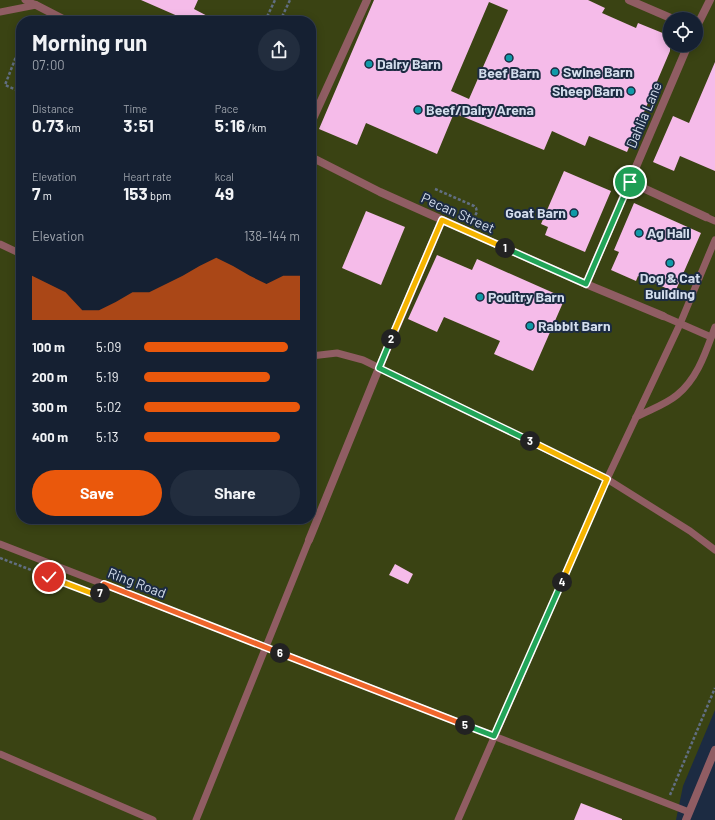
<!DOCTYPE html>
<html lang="en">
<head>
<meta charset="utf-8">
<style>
  body { margin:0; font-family:Barlow,sans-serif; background:#222d3e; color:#f1f3f6; height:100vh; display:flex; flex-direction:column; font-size:15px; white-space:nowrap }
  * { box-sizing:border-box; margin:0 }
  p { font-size:13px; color:#9da3ac }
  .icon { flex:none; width:22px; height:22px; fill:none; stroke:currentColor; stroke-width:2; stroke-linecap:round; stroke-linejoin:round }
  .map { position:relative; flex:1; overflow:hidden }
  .sheet { position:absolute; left:16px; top:16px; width:300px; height:508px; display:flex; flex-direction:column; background:#152032; border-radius:16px; box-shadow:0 2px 10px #0003,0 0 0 1px #343e4d }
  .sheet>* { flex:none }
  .controls { position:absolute; left:663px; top:12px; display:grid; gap:8px }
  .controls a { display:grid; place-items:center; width:40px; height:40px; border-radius:50%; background:#152032; box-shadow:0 2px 10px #0003,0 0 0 1px #343e4d; font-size:20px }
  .pin { position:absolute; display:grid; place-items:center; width:34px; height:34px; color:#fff; margin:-17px; border:2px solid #fff; border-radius:50%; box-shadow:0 1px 4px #0007 }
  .km { position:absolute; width:20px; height:20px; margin:-10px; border-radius:50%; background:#222; color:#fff; font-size:11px; line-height:20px; text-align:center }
  .round { display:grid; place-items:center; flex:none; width:42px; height:42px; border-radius:21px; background:#222d3e }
  .overview { display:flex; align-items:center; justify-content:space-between; height:68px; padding:0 16px }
  h1 { font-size:22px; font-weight:700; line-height:30px }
  .figures { display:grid; grid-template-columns:repeat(3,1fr); gap:6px; height:68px; padding:4px 16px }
  .figures div { display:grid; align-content:center }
  .figures b { font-size:17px; font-weight:700 }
  .figures small { font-size:11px; font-weight:400 }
  .figures p { font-size:11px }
  .chart { height:112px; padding:8px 16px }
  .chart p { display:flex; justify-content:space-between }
  .chart svg { width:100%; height:72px; margin-top:4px; fill:#ea580c; opacity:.7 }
  .primary-button { display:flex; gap:8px; margin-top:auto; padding:8px 16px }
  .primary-button a { flex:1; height:46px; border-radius:24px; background:#ea580c; color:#fff; font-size:16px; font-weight:700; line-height:46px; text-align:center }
  .primary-button a+a { background:#222d3e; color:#f1f3f6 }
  ul { padding:0 16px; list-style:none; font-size:13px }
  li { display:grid; grid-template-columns:64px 48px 1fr; align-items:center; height:30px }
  li i { height:10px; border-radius:5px; background:#ea580c }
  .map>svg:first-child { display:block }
</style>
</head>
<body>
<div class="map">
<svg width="715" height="820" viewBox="0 0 715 820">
  <rect width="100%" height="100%" fill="#1c2b42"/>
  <path fill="#3a4313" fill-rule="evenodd" d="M0,0H715V710L683,786L676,820H0ZM670,19H696V45H670ZM21,21H311V519H21Z"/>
  <g fill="#f5bbe9" fill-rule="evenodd">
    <polygon points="141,0 198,0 194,9 217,21 189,21"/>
    <path d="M374,0H588L605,8L602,13L636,28L638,23L670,36V51L627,152L589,136L585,146L552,131L544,150L454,113L437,154L366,123L357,145L319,129ZM489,2L508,10L469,99L451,91Z"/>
    <polygon points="715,62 715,171 680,156 674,171 653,162 673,116 689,123"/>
    <polygon points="564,171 611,191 585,252 545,235 548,227 541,224"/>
    <polygon points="634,203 701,233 675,292 638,276 636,281 611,270 619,252 614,250"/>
    <polygon points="366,211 405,227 381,285 342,268"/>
    <polygon points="437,255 472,270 477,259 565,298 533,371 494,354 500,341 444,317 437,332 408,319"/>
    <polygon points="395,564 413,574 408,584 389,575"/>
    <polygon points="581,803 622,819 622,820 574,820"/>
  </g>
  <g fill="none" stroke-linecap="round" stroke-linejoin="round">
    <g stroke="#616e82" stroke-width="2.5" stroke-dasharray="3 2" stroke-linecap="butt">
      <polyline points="265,21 275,0"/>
      <polyline points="280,21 290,0"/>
      <polyline points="21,44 5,85 21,92"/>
      <polyline points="435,189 474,206 476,208 477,212 471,223"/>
      <polyline points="0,558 99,596 100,592"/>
      <polyline points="670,795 715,688"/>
    </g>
    <g stroke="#905d63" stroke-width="7">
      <polyline points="25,0 36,5"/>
      <polyline points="0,12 36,5"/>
      <polyline points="706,217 715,221"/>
      <polyline points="0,244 21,254"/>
      <polyline points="663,316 711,337"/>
      <polyline points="311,356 337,353 363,360 607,479 690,531 715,550"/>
      <path d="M636,417C649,410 665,405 677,395C698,378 706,351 715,327"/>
      <polyline points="0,544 689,812"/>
      <polyline points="0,754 153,820"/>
      <polyline points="196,820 309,540"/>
      <polyline points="458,820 607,479 680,324 715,240"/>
    </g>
    <g stroke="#905d63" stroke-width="8">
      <polyline points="629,0 673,19"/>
      <polyline points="36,5 67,21"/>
      <polyline points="696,28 710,0"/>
      <polyline points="311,123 367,0"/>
      <polyline points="311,157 380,192 586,284 663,316"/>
      <polyline points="630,182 706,217"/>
      <polyline points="586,284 688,45"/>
      <polyline points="309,540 379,368 442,220"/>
    </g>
    <polyline stroke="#905d63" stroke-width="8" points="686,820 715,750"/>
  </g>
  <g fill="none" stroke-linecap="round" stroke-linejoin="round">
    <defs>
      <polyline id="split-1" points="505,248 586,284 630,182"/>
      <polyline id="split-2" points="391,339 442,220 505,248"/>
      <polyline id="split-3" points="391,339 379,368 530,441"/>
      <polyline id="split-4" points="530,441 607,479 562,582"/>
      <polyline id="split-5" points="465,725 494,736 562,582"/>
      <polyline id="split-6" points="280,653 465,725"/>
      <polyline id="split-7" points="100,593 104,584 280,653"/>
      <polyline id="split-8" points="49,577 99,596 100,593"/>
    </defs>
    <use href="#split-1" stroke="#fff" stroke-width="8"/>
    <use href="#split-2" stroke="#fff" stroke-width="8"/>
    <use href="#split-3" stroke="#fff" stroke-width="8"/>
    <use href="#split-4" stroke="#fff" stroke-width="8"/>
    <use href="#split-5" stroke="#fff" stroke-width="8"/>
    <use href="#split-6" stroke="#fff" stroke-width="8"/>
    <use href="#split-7" stroke="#fff" stroke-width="8"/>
    <use href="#split-8" stroke="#fff" stroke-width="8"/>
    <use href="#split-1" stroke="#22a559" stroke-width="5"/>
    <use href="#split-2" stroke="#f5b400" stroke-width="5"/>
    <use href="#split-3" stroke="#22a559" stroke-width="5"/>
    <use href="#split-4" stroke="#f5b400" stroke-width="5"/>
    <use href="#split-5" stroke="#22a559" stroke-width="5"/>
    <use href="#split-6" stroke="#f0652b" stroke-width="5"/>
    <use href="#split-7" stroke="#f0652b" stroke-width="5"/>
    <use href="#split-8" stroke="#f5b400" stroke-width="5"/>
  </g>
  <g fill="#0f9aa8" stroke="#1c2b42" stroke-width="1.5">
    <circle cx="509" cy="58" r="4"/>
    <circle cx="369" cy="64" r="4"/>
    <circle cx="555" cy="72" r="4"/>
    <circle cx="631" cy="91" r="4"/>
    <circle cx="418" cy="110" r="4"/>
    <circle cx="574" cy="213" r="4"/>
    <circle cx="639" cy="233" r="4"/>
    <circle cx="670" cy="263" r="4"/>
    <circle cx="480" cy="297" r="4"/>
    <circle cx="530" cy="326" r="4"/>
  </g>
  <g text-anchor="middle" stroke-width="4" stroke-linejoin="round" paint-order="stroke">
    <g font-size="14" font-weight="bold" fill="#d3ddec" stroke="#1c2b42" text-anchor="start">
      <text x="377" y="69">Dairy Barn</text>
      <text x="563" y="77">Swine Barn</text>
      <text x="509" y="78" text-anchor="middle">Beef Barn</text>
      <text x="623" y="96" text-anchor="end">Sheep Barn</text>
      <text x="426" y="115">Beef/Dairy Arena</text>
      <text x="566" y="218" text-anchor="end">Goat Barn</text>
      <text x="647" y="238">Ag Hall</text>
      <text x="670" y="283" text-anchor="middle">Dog &amp; Cat<tspan x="670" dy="16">Building</tspan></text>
      <text x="488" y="302">Poultry Barn</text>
      <text x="538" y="331">Rabbit Barn</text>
    </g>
    <g font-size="14" fill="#d3ddec" stroke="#1c2b42">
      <text transform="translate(644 115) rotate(-67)" y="5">Dahlia Lane</text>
      <text transform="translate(458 213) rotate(24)" y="5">Pecan Street</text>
      <text transform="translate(137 583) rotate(21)" y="5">Ring Road</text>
    </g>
  </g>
</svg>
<div class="controls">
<a><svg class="icon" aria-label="locate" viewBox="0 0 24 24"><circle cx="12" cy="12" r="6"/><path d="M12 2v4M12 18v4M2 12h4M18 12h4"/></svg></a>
</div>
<div class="pin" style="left:630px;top:182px;background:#1e9e55"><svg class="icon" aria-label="arrive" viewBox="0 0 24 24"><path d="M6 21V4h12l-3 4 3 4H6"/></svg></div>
<div class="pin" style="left:49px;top:577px;background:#d93025"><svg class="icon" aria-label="check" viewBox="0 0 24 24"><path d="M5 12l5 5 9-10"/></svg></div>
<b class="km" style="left:505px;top:248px">1</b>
<b class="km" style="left:391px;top:339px">2</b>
<b class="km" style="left:530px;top:441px">3</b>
<b class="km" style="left:562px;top:582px">4</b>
<b class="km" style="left:465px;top:725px">5</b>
<b class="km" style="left:280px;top:653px">6</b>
<b class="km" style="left:100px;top:593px">7</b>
<section class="sheet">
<div class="overview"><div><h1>Morning run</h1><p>07:00</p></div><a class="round"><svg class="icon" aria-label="share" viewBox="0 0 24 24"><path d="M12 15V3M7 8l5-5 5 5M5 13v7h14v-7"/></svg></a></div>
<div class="figures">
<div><p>Distance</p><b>0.73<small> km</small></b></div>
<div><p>Time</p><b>3:51</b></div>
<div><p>Pace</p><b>5:16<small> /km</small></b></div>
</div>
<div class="figures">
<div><p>Elevation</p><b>7<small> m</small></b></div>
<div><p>Heart rate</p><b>153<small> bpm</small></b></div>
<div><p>kcal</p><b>49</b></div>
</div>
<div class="chart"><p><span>Elevation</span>138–144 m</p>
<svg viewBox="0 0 160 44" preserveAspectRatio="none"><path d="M0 44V17L10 22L20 27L30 38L40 38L50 33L60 27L70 27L80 22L90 17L100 11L110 6L120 11L130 17L140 22L150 17L160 17V44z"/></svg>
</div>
<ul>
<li><b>100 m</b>5:09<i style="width:92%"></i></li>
<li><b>200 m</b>5:19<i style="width:81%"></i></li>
<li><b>300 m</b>5:02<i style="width:100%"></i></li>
<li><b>400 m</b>5:13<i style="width:87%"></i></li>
</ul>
<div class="primary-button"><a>Save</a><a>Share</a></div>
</section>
</div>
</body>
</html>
